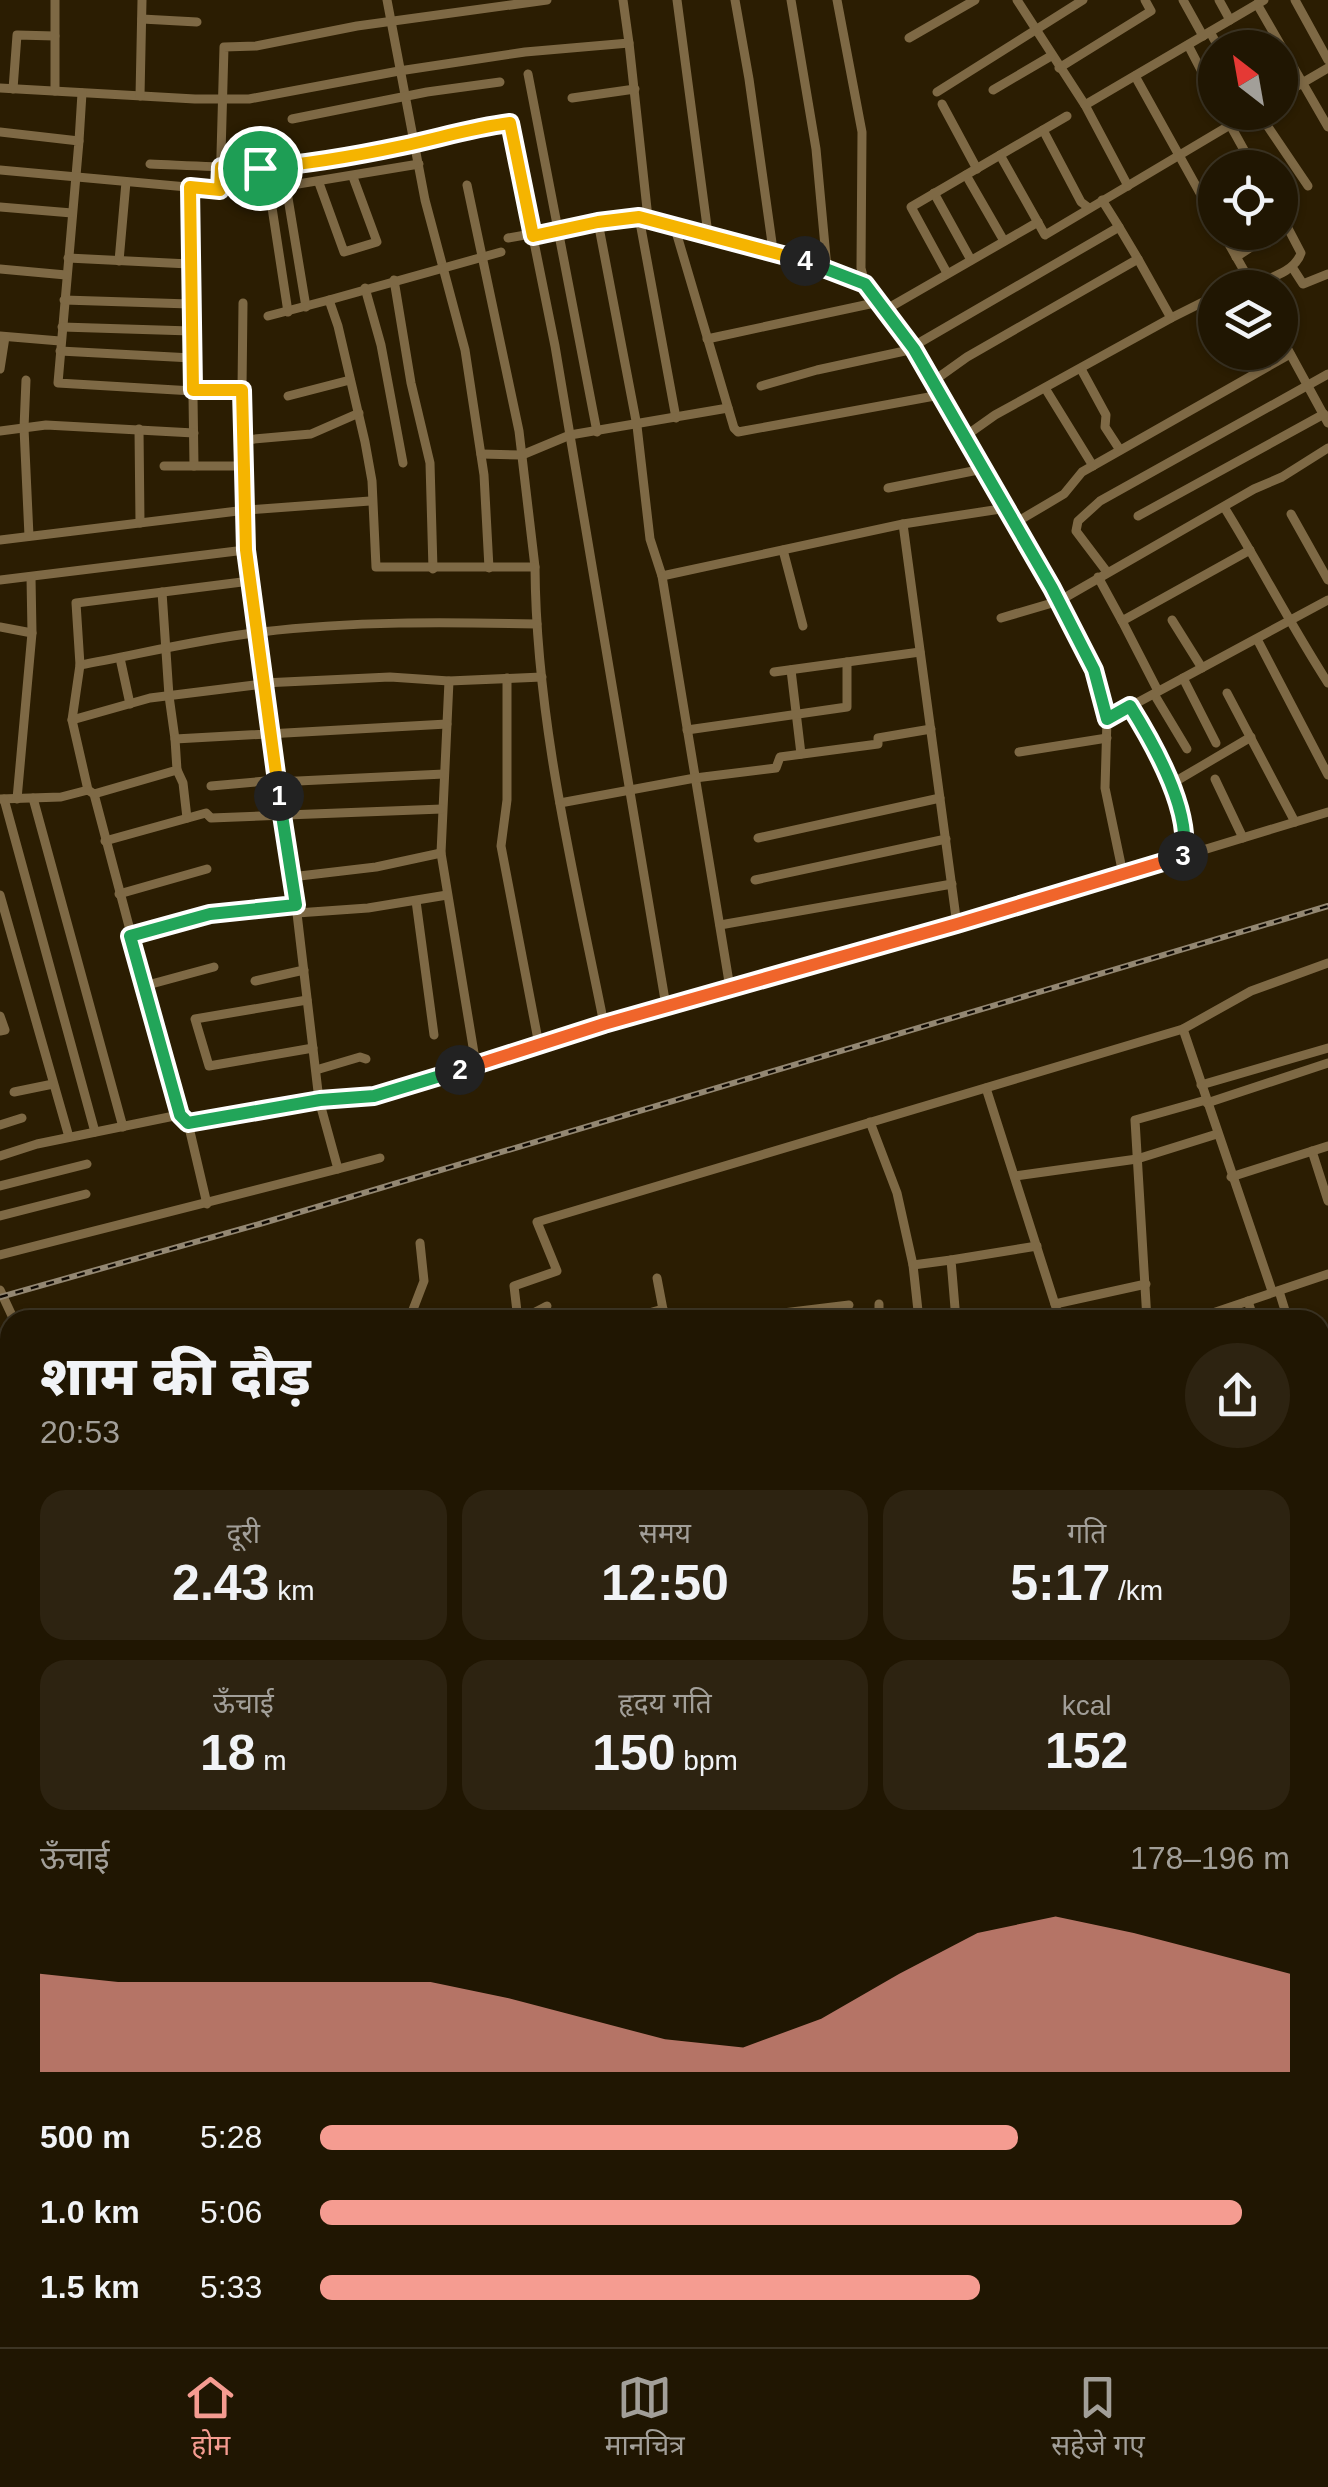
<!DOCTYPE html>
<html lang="hi">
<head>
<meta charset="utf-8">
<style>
  body { margin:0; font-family:Arial,"Noto Sans Devanagari",sans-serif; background:#2d2311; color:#f1f3f6; height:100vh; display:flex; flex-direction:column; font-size:38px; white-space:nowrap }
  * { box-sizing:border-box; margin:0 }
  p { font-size:32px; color:#a29f99 }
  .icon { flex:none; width:55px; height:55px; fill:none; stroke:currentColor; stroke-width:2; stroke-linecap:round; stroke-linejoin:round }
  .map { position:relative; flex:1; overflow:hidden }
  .panel { position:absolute; left:0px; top:1310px; width:1330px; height:1038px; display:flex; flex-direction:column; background:#201602; border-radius:30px 30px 0 0; box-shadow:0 2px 8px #0004,0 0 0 2px #3d3524 }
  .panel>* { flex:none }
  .needle { width:65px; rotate:329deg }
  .tools { position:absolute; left:1198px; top:30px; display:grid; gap:20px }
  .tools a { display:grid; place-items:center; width:100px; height:100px; border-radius:50%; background:#201602; box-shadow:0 2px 8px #0004,0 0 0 2px #3d3524; font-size:50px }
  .pin { position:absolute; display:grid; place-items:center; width:85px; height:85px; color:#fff; margin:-42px; border:5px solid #fff; border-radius:50%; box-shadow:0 2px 10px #0007 }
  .km { position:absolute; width:50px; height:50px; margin:-25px; border-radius:50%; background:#222; color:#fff; font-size:28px; line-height:50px; text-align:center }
  .round { display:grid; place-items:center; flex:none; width:105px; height:105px; border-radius:52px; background:#2d2311 }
  .overview { display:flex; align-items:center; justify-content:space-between; height:170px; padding:0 40px }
  h1 { font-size:55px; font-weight:800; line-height:75px }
  .metrics { display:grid; grid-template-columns:repeat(3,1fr); gap:15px; height:170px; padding:10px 40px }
  .metrics div { display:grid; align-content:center; border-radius:25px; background:#2d2311; text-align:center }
  .metrics b { font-size:50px; font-weight:800 }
  .metrics small { font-size:28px; font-weight:400 }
  .metrics p { font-size:28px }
  .chart { height:280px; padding:20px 40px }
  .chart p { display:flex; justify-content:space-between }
  .chart svg { width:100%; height:180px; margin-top:10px; fill:#f59c91; opacity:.7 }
  ul { padding:0 40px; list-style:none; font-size:32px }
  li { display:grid; grid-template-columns:160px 120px 1fr; align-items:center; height:75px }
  li i { height:25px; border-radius:12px; background:#f59c91 }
  .menu { display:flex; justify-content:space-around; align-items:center; height:140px; border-top:2px solid #3d3524; background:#201602; font-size:28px; color:#a29f99 }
  .menu a { display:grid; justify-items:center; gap:5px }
  .menu .selected { color:#f59c91 }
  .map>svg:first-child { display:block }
</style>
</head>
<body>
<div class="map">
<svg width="1328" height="2347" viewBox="0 0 1328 2347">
  <rect width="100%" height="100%" fill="#2b1d02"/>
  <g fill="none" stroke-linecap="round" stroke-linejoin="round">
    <polyline stroke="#000522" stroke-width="2.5" points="0,1777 10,1777"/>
    <g stroke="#7e6945" stroke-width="9">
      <polyline points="387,0 425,200 465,350 484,475 489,568"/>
      <polyline points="677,0 708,234"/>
      <polyline points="735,0 749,79 773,250"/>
      <polyline points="791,0 816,149 827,268"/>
      <polyline points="837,0 862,132 861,268 865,284 914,349 1007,508 1095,670 1107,719 1105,788 1123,874"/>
      <polyline points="1017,0 1085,105 1128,186"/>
      <polyline points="1183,0 1203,36"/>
      <polyline points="1219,0 1230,20"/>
      <polyline points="1295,0 1328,60"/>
      <polyline points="1257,4 1328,127"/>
      <polyline points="142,19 197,22"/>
      <polyline points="1210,32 1219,48"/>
      <polyline points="909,38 975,0"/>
      <polyline points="629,43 648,218"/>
      <polyline points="1188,45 1215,97"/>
      <polyline points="1059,68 1151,11 1145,0"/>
      <polyline points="528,74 597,432"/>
      <polyline points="1135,76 1215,220"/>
      <polyline points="0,88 195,99 249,99 399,71 525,52 629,43 623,0"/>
      <polyline points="13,89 17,35 55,36"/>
      <polyline points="993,90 1051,56"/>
      <polyline points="55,91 55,0"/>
      <polyline points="937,92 1083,0"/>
      <polyline points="140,96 142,0"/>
      <polyline points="1280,96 1328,68"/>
      <polyline points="572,98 635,89"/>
      <polyline points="942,104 977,169"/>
      <polyline points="1085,105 1264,0"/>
      <polyline points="1223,112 1254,168"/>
      <polyline points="1258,112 1308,186"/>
      <polyline points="292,119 427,92 500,82"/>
      <polyline points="1043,130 1081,202 1089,208"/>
      <polyline points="0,132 79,141 58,383 193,391 242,389 245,550 296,905 210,914 130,936"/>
      <polyline points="79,141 82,93"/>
      <polyline points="1000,155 1045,235 1252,112"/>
      <path d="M150,164C202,166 253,170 305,164C375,156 441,132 510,123L555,346L666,1006"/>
      <polyline points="0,170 220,190 224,47 256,46 357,26 547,0"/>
      <polyline points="966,175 1004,241"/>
      <polyline points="319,183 344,252 377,242 353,177"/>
      <polyline points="467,185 519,431 535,567"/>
      <polyline points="286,186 419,164"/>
      <polyline points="190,187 194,466"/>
      <polyline points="269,188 288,312"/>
      <polyline points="220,190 286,186 306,307"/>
      <polyline points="934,193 971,260"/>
      <polyline points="0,207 72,213"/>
      <polyline points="639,217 676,418"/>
      <polyline points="598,222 637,426 650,539 662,576 730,988"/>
      <polyline points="674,225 734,428 738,432 940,395"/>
      <polyline points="1222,232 1254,288"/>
      <polyline points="508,238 621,218 648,218 773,250 839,271 865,284"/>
      <polyline points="1236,257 1262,240"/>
      <polyline points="68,258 189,264"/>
      <polyline points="119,261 126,182"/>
      <polyline points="1292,267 1303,284 1328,274"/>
      <polyline points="0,269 66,275"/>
      <polyline points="947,273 911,207 1067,116"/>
      <polyline points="394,280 411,383 430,463 433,569"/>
      <path d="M1253,285C1269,278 1295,272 1301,253L1280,213"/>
      <polyline points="365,288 381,345 403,463"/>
      <polyline points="1232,288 1249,278"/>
      <polyline points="64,300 190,304"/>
      <polyline points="329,300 501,252"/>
      <polyline points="885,310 1038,222"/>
      <path d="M268,316L329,300L338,326L365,442L372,481L376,567H535C536,721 574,874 604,1024"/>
      <polyline points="1171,318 1215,296"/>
      <polyline points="62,327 191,331"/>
      <polyline points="1280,335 1328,423"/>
      <polyline points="0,336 60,341"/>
      <polyline points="707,339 879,302"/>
      <polyline points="912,347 1119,227 1102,200"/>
      <polyline points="60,351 192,358"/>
      <polyline points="0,369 5,337"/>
      <polyline points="1081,369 1106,415 1105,427 1120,450"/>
      <polyline points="26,380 24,428 29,536"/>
      <polyline points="932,382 967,357 1138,259 1119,227"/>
      <polyline points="761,386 817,370 914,349"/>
      <polyline points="1045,388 1093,466"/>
      <polyline points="242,389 243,303"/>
      <polyline points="288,396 350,380"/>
      <polyline points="139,429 140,523"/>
      <polyline points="0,431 46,425 194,433"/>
      <polyline points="964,437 995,415 1171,318 1138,259"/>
      <polyline points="244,440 311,434 359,413"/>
      <polyline points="481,454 522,455 570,435 728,408"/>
      <polyline points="164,466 245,466"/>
      <polyline points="888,488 983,469"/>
      <path d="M1224,507C1260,565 1291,626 1328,683"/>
      <polyline points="1291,514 1328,580"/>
      <polyline points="1138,516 1324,414"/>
      <polyline points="1015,523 1064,494 1082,472 1290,354"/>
      <polyline points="903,524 957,925"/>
      <polyline points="0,540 246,510 370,501"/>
      <polyline points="783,550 803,626"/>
      <polyline points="1107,572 1076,531 1078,521 1100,501 1328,374"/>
      <polyline points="662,576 903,524 1007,508"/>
      <polyline points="1098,577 1122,621 1250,550"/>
      <polyline points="0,580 245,550"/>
      <polyline points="162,592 169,696 175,739"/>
      <polyline points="1001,618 1059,601 1254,489 1282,477 1328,448"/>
      <polyline points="1172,620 1202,668"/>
      <polyline points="1122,621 1158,691"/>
      <polyline points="0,627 32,633"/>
      <polyline points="1257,639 1328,775"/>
      <polyline points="120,658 130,704"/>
      <path d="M80,665C140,654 201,639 261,632C353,621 445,622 537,624"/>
      <polyline points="791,670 801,754"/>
      <polyline points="774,672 920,652"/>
      <polyline points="507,678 507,800 501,846 539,1045"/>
      <polyline points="1183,678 1216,743"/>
      <polyline points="449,681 441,853 475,1059"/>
      <polyline points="263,683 390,677 449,681 542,677"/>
      <polyline points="1227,693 1295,822"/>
      <polyline points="1154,694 1187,749"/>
      <polyline points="1130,706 1178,796 1185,856"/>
      <polyline points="1107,719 1328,600"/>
      <polyline points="72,720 150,698 263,684"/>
      <polyline points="687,730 847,707 847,662"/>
      <polyline points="1019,752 1107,738"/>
      <polyline points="177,770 183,783 187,818"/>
      <polyline points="1215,779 1243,838"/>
      <polyline points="277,782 444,774"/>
      <polyline points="1171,784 1251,737"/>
      <polyline points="211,786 277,780"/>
      <polyline points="88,790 72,720 80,665 76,603 250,581"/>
      <polyline points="94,794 179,1115"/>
      <polyline points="33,798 123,1127"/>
      <polyline points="0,799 61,797 88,790 94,794 177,770 175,739 447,724"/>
      <polyline points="4,799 95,1132"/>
      <polyline points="17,799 32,633 31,577"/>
      <polyline points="560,803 695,778 776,768 780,757 878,744 878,738 931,729"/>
      <polyline points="758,838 940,798"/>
      <polyline points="105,841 206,813 211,818 442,809"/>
      <polyline points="291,877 376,867 441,853"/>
      <polyline points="755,880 946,839"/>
      <polyline points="119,894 207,869"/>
      <polyline points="0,895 69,1137"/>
      <polyline points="416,901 434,1035"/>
      <polyline points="297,913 368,908 447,895"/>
      <polyline points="720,925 952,884"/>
      <polyline points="255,981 304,970"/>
      <polyline points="144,986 214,967"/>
      <polyline points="307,1000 195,1019 209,1066 313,1048"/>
      <polyline points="0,1016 5,1030 0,1031"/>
      <polyline points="1183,1029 1272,1291"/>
      <polyline points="316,1070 360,1057 366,1059"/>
      <polyline points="1201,1085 1328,1048"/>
      <polyline points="986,1088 1060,1320"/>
      <polyline points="14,1092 53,1084"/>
      <polyline points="1207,1103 1328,1063"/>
      <polyline points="870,1122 897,1193 913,1265 919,1320"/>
      <polyline points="188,1123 207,1204"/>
      <polyline points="0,1125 22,1118"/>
      <polyline points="1312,1151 1328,1201"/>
      <polyline points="0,1156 37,1144 179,1115 188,1123 319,1100 374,1096 604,1024 957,925 1328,812"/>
      <polyline points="338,1169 380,1158"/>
      <polyline points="1015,1176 1137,1159 1217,1134"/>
      <polyline points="1231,1177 1328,1146"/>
      <polyline points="0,1186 87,1164"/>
      <polyline points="0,1216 86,1194"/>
      <polyline points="0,1255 338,1169 319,1100 296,905"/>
      <polyline points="913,1265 951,1260"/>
      <polyline points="657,1278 665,1320"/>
      <polyline points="0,1290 14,1320"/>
      <polyline points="1279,1291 1288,1320"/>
      <polyline points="1248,1301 1254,1320"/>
      <polyline points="1055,1304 1146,1284"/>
      <polyline points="182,1316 188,1320"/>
      <polyline points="409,1320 424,1281 420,1243"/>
      <polyline points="518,1320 514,1286 557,1271 537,1222 1183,1029 1251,991 1328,963"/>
      <polyline points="520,1320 547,1306"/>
      <polyline points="624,1320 663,1309"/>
      <polyline points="724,1320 849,1305"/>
      <polyline points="879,1320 879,1304"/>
      <polyline points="956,1320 951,1260 1037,1246"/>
      <polyline points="1147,1320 1135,1120 1206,1100"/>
      <polyline points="1192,1320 1328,1274"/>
      <polyline points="0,1413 10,1395"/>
      <polyline points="1320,1421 1328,1446"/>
      <polyline points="1320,1525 1328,1549"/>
      <polyline points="0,1537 10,1541"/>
      <polyline points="0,1615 3,1617 0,1630"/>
      <polyline points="1320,1693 1328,1690"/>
      <polyline points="0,1760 10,1760"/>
      <polyline points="1320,1792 1328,1802"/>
      <polyline points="0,1854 10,1854"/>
      <polyline points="1320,1976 1328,1973"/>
      <polyline points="1320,2067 1328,2064"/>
      <polyline points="1320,2171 1328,2179"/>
      <polyline points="0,2231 10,2231"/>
      <polyline points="1320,2318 1328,2325"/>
      <polyline points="355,2338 355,2347"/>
      <polyline points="870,2338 940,2341"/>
      <polyline points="980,2339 1118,2341 1120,2338"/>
      <polyline points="177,2347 177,2338"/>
      <polyline points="487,2347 487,2338"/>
      <polyline points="706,2347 708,2338"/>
    </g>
    <g stroke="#b49257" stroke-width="12">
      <polyline points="1320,1721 1328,1721"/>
      <polyline points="1320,1736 1328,1735"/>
      <polyline points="0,1794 10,1793"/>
    </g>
    <defs>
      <polyline id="rail" points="0,1297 263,1223 1328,906"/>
    </defs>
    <use href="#rail" stroke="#938772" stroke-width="6"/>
    <use href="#rail" stroke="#0f0902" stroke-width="2.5" stroke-dasharray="8" stroke-linecap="butt"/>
  </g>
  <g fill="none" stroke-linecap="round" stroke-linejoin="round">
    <defs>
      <polyline id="split-1" points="260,168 221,167 220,190 190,187 193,390 242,390 246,550 279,796"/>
      <polyline id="split-2" points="279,796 296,905 210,914 130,936 180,1115 188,1123 320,1100 374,1096 460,1070"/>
      <polyline id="split-3" points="460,1070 604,1024 957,924 1183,856"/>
      <path id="split-4" d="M805,261L865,284L914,349L1052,588L1094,670L1107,719L1130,706C1155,746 1192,812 1183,856"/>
      <path id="split-5" d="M260,168C308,164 355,156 402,146C440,138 471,128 510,123L533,236L598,222L639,217L805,261"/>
    </defs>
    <use href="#split-1" stroke="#fff" stroke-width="20"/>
    <use href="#split-2" stroke="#fff" stroke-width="20"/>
    <use href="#split-3" stroke="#fff" stroke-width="20"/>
    <use href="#split-4" stroke="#fff" stroke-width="20"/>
    <use href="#split-5" stroke="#fff" stroke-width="20"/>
    <use href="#split-1" stroke="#f5b400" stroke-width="12"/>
    <use href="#split-2" stroke="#22a559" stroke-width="12"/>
    <use href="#split-3" stroke="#f0652b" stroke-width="12"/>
    <use href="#split-4" stroke="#22a559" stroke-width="12"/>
    <use href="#split-5" stroke="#f5b400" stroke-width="12"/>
  </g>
</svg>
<div class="tools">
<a><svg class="needle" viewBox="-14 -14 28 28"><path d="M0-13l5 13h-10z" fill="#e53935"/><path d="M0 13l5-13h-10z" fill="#a29f99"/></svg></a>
<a><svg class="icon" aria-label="locate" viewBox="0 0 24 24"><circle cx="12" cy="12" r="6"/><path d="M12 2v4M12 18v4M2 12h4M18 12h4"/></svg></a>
<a><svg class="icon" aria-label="layers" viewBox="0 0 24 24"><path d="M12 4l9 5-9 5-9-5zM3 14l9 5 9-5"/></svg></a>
</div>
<div class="pin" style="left:260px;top:168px;background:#1e9e55"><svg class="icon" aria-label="arrive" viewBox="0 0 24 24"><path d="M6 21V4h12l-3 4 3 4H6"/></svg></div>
<b class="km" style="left:279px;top:796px">1</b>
<b class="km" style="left:460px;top:1070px">2</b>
<b class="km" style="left:1183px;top:856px">3</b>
<b class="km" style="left:805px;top:261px">4</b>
<section class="panel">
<div class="overview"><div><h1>शाम की दौड़</h1><p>20:53</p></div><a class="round"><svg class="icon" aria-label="share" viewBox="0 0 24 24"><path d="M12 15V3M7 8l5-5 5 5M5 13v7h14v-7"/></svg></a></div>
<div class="metrics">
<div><p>दूरी</p><b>2.43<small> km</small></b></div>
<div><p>समय</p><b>12:50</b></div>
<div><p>गति</p><b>5:17<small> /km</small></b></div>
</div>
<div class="metrics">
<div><p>ऊँचाई</p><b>18<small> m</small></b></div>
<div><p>हृदय गति</p><b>150<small> bpm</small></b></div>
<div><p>kcal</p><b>152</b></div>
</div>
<div class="chart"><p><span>ऊँचाई</span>178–196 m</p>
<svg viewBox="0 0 160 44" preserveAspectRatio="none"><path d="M0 44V20L10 22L20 22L30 22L40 22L50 22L60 26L70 31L80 36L90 38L100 31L110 20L120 10L130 6L140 10L150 15L160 20V44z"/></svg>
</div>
<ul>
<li><b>500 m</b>5:28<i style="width:72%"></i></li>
<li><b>1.0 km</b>5:06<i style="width:95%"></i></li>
<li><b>1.5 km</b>5:33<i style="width:68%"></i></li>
</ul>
</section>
</div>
<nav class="menu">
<a class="selected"><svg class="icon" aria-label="home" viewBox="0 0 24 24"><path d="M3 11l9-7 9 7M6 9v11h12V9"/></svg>होम</a>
<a><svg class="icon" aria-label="map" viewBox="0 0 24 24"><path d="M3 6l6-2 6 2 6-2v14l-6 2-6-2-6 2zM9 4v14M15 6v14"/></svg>मानचित्र</a>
<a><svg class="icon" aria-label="saved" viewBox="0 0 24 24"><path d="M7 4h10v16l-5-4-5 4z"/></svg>सहेजे गए</a>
</nav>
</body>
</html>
